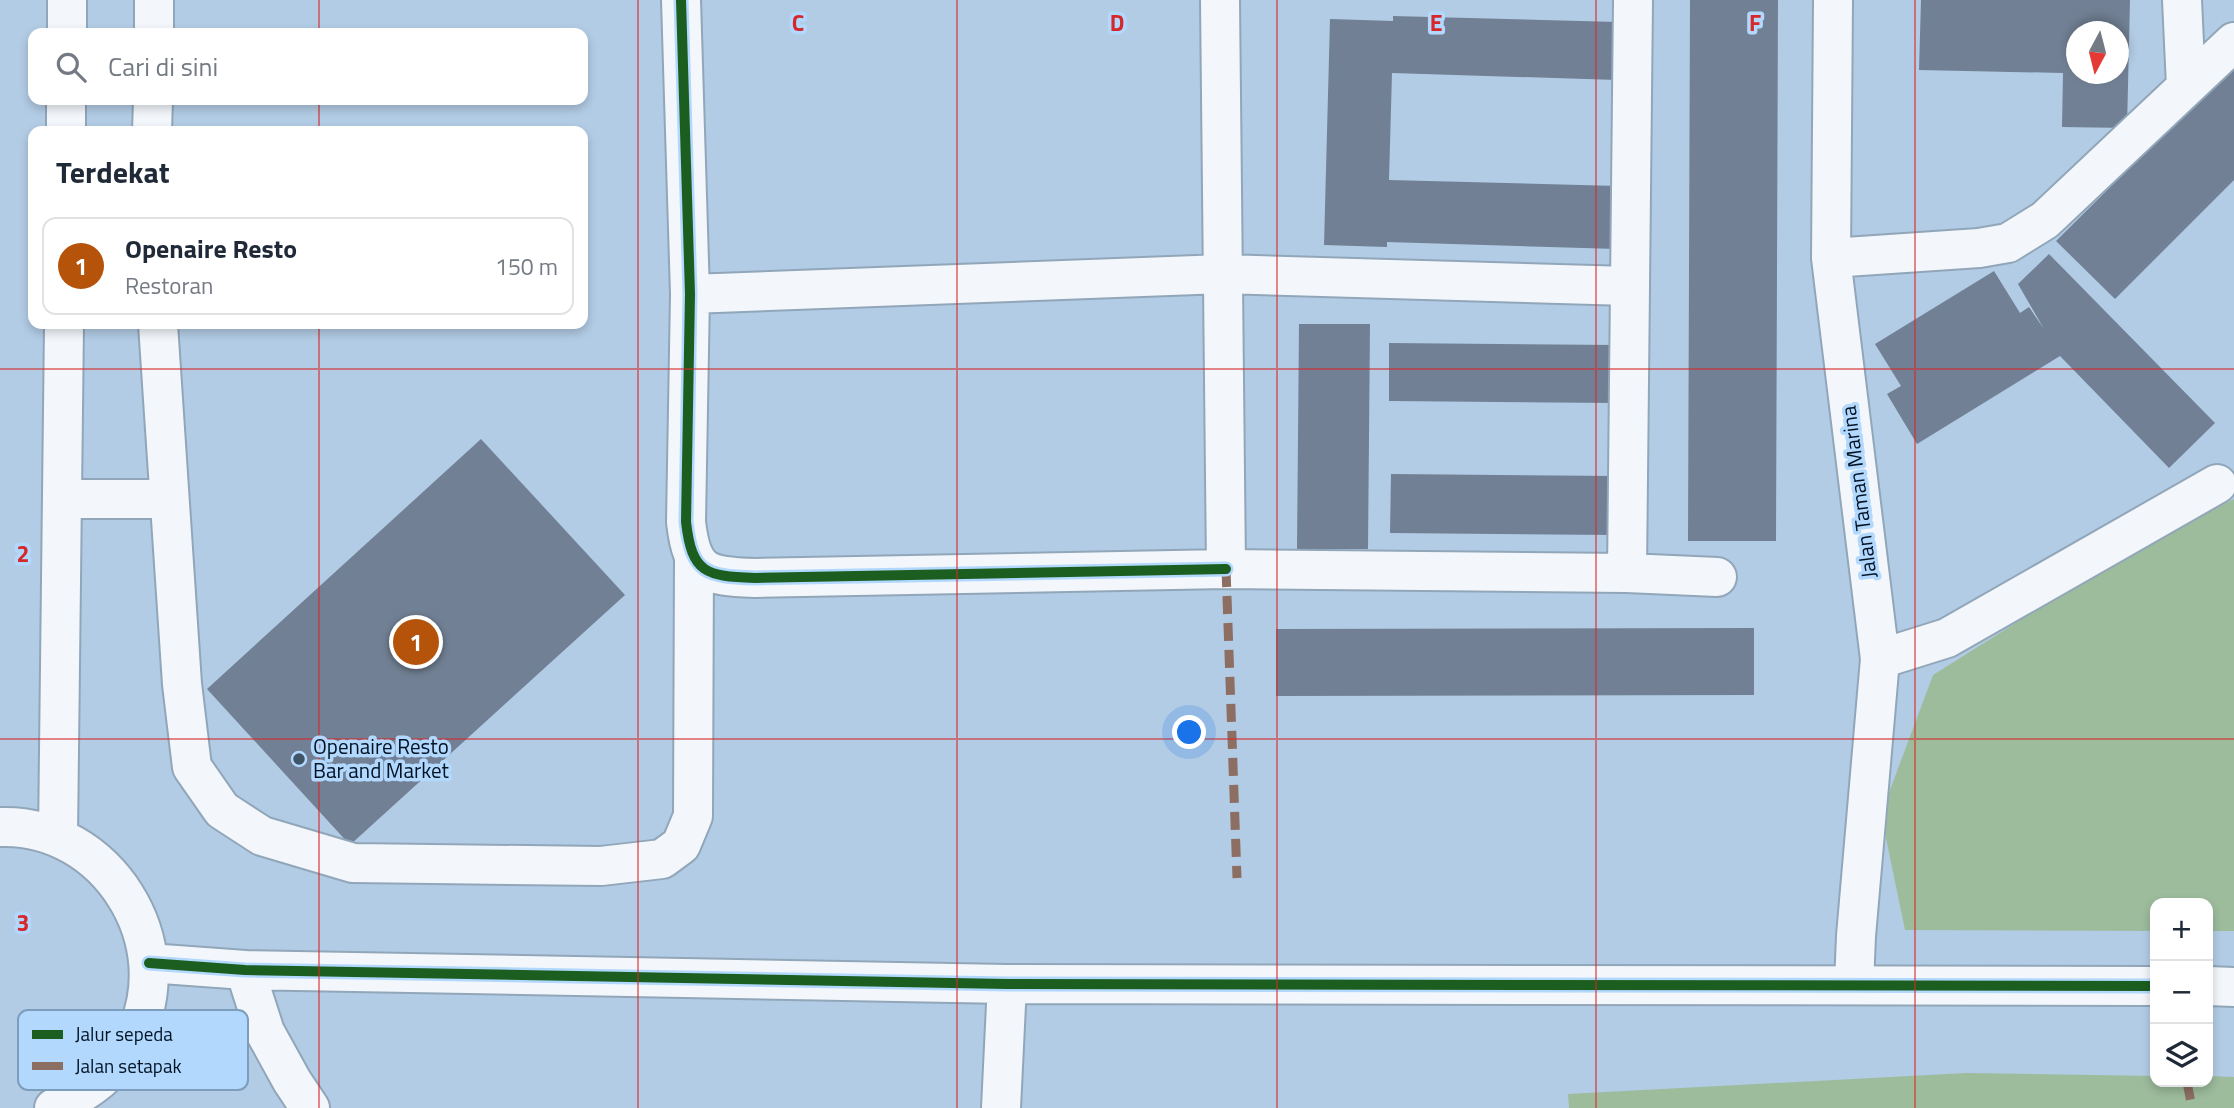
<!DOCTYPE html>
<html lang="id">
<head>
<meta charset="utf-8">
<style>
	:root { --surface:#fff; --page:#f6f6f7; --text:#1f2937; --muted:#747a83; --line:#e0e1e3; --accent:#b45309 }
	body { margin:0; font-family:"Titillium Web",sans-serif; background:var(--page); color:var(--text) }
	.controls { position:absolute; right:21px; bottom:21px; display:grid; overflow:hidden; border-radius:14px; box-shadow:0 4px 10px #0003 }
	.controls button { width:63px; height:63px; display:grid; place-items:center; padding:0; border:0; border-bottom:2px solid var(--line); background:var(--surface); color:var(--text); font:35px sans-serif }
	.compass { position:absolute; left:2066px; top:21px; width:63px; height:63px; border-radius:50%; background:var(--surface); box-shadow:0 4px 10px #0003; rotate:187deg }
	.you { position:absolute; left:1190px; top:733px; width:24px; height:24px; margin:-18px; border:5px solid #fff; border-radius:50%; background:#1a73e8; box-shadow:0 0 0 10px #1a73e833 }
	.badge { display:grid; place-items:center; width:46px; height:46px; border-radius:50%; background:var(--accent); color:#fff; font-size:23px; font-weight:700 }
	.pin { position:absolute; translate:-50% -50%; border:4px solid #fff; box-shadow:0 2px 7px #0006 }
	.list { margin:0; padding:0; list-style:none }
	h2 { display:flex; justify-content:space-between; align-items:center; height:91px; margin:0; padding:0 28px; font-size:30px }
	h2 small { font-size:23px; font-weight:400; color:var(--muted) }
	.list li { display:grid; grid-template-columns:46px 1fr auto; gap:21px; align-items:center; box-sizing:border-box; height:98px; margin:0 14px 14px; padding:0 14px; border:2px solid var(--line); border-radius:14px }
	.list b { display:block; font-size:26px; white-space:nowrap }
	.list p { margin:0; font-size:23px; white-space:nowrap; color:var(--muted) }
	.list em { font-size:23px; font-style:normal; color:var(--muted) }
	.icon { flex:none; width:38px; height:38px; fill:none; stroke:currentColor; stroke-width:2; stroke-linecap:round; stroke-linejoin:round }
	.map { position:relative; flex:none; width:2234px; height:1108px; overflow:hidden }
	.search { position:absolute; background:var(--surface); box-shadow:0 4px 10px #0003; left:28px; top:28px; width:560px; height:77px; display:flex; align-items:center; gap:18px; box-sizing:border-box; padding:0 24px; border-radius:14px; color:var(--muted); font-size:26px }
	.panel { position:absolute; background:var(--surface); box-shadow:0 4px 10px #0003; left:28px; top:126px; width:560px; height:203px; border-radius:14px }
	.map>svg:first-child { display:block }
</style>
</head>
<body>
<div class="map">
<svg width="2234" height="1108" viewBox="0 0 2234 1108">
	<rect width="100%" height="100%" fill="#b2cce5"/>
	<path fill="#9dbc9c" d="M2234,499V931H2208V903H2155V931L1905,930L1881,814L1933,675L2122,556Z
		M1966,1073L2155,1076V1082H2208V1076L2234,1077V1108H1569L1568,1094Z"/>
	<path fill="#718094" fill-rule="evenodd" d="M1690,0H1778L1776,541H1688Z
		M1921,0H2130L2127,128L2062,127L2063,73L1919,70ZM2076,32H2118V74H2076Z
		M1393,16L1618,22L1617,80L1392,73L1389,180L1618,186L1617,249L1387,242V247L1324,245L1330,19L1393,21Z
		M2234,64V180L2115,299L2056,241Z
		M2049,254L2215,423L2169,468L2060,356L1917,444L1887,394L1901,386L1875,344L1994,271L2020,313L2029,307L2044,329L2018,284Z
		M1299,324H1370L1368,549H1297Z
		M1389,343L1616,345V403L1389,401Z
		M481,439L625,595L350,845L207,689Z
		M1391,474L1615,476V535L1390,533Z
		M1754,628V695L1276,696V629Z"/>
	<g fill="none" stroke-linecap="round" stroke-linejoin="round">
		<defs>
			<path id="minor" d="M681,0L690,294L686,522C692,574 706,576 755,578L1226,569
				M1220,0L1226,569L1627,573L1717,577
				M1833,0L1831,258L1880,659L1856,936L1854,984
				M2182,0L2186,86
				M67,33V0
				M154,33V0
				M66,131V100
				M152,131L153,100
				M1831,258L1979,248L2008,243L2045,220L2234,42
				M690,294L1223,274L1629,286
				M158,324L182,684L192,767L222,810L262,836L353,863L601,866L662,859L681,845L693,816L694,557
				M62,499H168
				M1627,573L1633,0
				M1880,659L1947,638L2217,484
				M0,827C107,823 183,944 133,1039C115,1073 87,1092 54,1108
				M58,837L64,324
				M149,963L245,970L1007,984L2155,986
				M245,970L265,1032L292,1081L310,1108
				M2208,986L2234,987
				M1001,1108L1007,984"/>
		</defs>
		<use href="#minor" stroke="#91a6b9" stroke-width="42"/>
		<use href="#minor" stroke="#f3f7fb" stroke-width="38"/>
		<path stroke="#8d6e63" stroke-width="9" stroke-dasharray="18 9" stroke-linecap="butt" d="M1226,569L1237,878
			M2187,1082L2192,1108"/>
		<defs>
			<path id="cycleway" d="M681,0L690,294L686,522C692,574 706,576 755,578L1226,569
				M149,963L245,970L1007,984L2155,986"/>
		</defs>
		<use href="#cycleway" stroke="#b2d8fe" stroke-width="15"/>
		<use href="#cycleway" stroke="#1b5e20" stroke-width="10"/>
	</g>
	<path fill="none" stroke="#d62828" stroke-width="2" stroke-opacity="0.55" d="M319,0V33M638,0V1108M957,0V1108M1277,0V1108M1596,0V1108M1915,0V1108M319,100V131M319,324V1108M0,369H2234M0,739H2234"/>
	<circle fill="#405468" stroke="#b2d8fe" stroke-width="2.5" cx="299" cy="759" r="7"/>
	<g text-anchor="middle" stroke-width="7" stroke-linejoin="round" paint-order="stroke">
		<g font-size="21" fill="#031324" stroke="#b2d8fe">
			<text transform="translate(1859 492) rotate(-97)" y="7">Jalan Taman Marina</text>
		</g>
		<g font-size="21" fill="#031324" stroke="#b2d8fe" text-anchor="start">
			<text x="313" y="754">Openaire Resto<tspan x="313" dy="24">Bar and Market</tspan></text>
		</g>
	</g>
	<rect x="18" y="1010" width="230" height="80" rx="10" fill="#b2d8fe" stroke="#7d9dbd" stroke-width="2"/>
	<rect x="32" y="1030" width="31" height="9" fill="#1b5e20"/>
	<rect x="32" y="1062" width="31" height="8" fill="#8d6e63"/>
	<g font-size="19" fill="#031324">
		<text x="75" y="1041">Jalur sepeda</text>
		<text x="75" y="1073">Jalan setapak</text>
	</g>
	<g font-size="23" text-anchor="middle" font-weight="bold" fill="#d62828" stroke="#b2d8fe" stroke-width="7" stroke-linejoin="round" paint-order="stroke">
		<text x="798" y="31">C</text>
		<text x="1117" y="31">D</text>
		<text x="1436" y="31">E</text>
		<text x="1755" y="31">F</text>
		<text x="23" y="562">2</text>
		<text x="23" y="931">3</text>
	</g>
</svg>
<div class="controls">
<button>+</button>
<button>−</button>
<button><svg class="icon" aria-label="layers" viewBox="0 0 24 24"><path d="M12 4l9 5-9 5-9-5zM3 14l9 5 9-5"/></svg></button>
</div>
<svg class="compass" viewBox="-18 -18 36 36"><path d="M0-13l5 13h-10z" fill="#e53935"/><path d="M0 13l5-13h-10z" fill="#747a83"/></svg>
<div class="you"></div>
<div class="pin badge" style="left:416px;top:642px">1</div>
<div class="search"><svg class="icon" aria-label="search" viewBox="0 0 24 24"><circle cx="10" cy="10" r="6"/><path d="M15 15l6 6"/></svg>Cari di sini</div>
<section class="panel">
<h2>Terdekat<small></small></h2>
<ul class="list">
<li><span class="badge">1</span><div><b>Openaire Resto</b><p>Restoran</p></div><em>150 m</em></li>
</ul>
</section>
</div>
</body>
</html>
